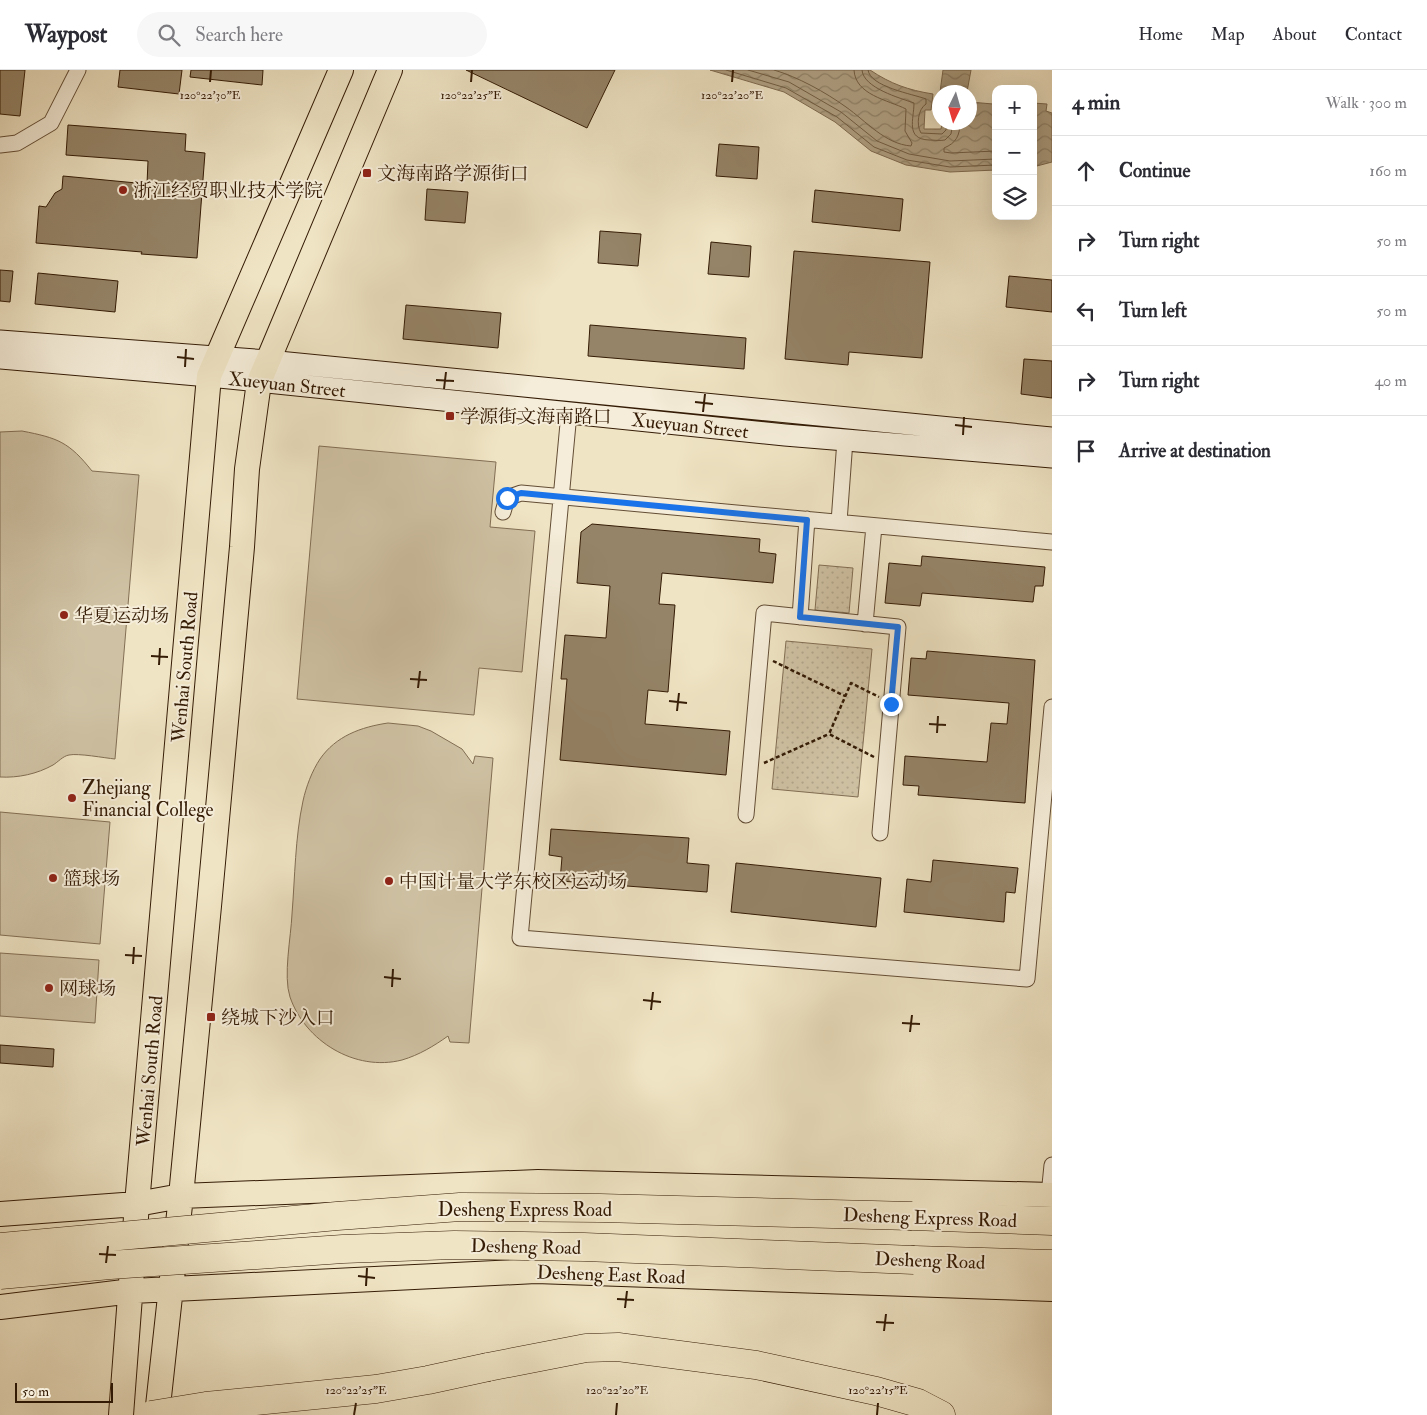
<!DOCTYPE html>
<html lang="en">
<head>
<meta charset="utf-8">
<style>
	:root { --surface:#fff; --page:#f7f7f7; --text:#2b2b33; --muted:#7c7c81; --line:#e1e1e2 }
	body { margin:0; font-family:"IM FELL Double Pica","Noto Serif SC",serif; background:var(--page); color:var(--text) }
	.controls { position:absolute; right:15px; top:15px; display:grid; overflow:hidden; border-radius:10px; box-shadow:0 5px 20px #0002 }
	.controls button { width:45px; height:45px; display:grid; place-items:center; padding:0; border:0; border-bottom:1px solid var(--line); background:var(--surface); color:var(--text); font:25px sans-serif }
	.compass { position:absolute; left:932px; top:15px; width:45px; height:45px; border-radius:50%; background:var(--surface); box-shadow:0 5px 20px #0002; rotate:185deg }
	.scale { position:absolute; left:15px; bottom:12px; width:98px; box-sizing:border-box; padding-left:5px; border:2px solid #341b05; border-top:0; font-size:14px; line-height:18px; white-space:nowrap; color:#341b05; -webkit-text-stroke:4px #f5edd9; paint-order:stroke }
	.stop { position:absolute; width:15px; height:15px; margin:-11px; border:4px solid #1a73e8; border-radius:50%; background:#fff }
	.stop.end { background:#1a73e8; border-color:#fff; box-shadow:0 1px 5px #0008 }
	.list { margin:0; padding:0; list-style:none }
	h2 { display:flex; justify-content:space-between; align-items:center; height:65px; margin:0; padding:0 20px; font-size:21px }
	h2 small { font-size:16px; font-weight:400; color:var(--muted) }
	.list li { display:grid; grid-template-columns:32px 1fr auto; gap:15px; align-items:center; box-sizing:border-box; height:70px; padding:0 20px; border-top:1px solid var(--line) }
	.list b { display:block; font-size:19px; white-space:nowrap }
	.list em { font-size:16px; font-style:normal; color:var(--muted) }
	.icon { flex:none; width:28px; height:28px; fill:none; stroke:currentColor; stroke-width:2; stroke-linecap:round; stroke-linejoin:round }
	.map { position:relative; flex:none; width:1052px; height:1345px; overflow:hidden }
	header { display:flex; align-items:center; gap:30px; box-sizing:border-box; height:70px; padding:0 25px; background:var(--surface); border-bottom:1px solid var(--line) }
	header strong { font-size:24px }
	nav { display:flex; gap:28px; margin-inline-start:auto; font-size:18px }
	.search { width:350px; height:45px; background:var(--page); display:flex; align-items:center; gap:12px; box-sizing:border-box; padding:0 18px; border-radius:28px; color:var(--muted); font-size:19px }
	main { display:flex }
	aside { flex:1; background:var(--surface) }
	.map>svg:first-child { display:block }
</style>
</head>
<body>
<header>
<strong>Waypost</strong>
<div class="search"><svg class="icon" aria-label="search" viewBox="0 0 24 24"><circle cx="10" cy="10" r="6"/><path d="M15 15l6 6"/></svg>Search here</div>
<nav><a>Home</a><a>Map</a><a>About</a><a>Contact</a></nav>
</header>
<main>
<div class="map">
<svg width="1052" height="1345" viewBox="0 0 1052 1345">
	<defs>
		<pattern id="green-dots" width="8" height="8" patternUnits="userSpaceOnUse" patternTransform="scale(1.25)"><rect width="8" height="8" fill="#cfc2a4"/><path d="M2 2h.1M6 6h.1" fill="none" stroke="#b2a68c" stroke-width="1.8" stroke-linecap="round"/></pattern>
		<pattern id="water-waves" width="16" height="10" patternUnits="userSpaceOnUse" patternTransform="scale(1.25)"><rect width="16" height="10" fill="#afa083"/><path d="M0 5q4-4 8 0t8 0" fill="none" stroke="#8f8269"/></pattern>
	</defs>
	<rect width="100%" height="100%" fill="#efe4c4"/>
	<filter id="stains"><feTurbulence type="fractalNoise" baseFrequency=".004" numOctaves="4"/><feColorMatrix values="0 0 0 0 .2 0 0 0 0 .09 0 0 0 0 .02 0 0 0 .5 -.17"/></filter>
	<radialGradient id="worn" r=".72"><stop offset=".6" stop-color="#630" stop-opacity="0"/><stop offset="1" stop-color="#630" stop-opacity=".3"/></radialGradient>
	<path fill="url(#green-dots)" stroke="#826e54" d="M819,495L853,498L849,543L815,540Z
		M786,571L872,579L858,727L772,719Z"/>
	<path fill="#cfc2a4" stroke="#826e54" d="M22,361C58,368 69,372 92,401L139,405L115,689C105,688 78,683 69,685C63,686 58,692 53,695C37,704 18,708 0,707V362Z
		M319,376L496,392L490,457L535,461L522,602L479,598L474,645L297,629Z
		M388,653L418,656L431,661L462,679L473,694L475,686L493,688L469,973L450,972L448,966C434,976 419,985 402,990C355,1002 305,971 290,927C283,906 291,867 292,844C295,807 295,768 303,731C306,717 312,701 320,689C336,666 361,657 388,653Z
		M0,742L110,752L100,874L0,865Z
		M0,883L99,890L95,953L0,946Z"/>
	<path fill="url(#water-waves)" stroke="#7e6b51" d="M710,0H870C891,14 908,20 933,24L931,40H925L924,59H941L942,53L969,52L970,32L993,34L994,28L996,29V100L950,102L906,95L871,81L835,52L784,22Z
		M943,0H971L967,22H940Z
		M1033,33L1047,34L1046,41L1052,43V92L1033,97Z"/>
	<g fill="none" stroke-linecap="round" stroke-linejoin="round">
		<path stroke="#725e44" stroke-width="1" d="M726,0L786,18L837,47L874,77L907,90L950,97L996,95
			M748,0L789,12L841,42L877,71L909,84L950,91L996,89
			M774,0C798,7 825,22 846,37C866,51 885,74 911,76L912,73L905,61L906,39C888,30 855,25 854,0
			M862,0C863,18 900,28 914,33C914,49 905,69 929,70C934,70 940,71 945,70L951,64L953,52
			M868,0C870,17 913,24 926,29V34C918,39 916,55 921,63L942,64L946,60L947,52
			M960,52C960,66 956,73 944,78V82L951,83L996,81"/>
	</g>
	<path fill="#958468" stroke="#341b05" d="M0,0H25L20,46L0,44Z
		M120,0H182L179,24L118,17Z
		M191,0H263L262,15L190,7Z
		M466,0H615L587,58Z
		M68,55L186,64L185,81L205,83L197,188L141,184L142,182L36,173L39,136L46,137L55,123L62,119L63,106L147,114L148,91L66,85Z
		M719,74L759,77L757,109L716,106Z
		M427,119L468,122L465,153L425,150Z
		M815,120L903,129L900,161L812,152Z
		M600,161L641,164L638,196L598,193Z
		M711,172L751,176L749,207L708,204Z
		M794,181L930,192L922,288L849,282L848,295L785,289Z
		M0,200L13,201L10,232L0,231Z
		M38,203L118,211L115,242L35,234Z
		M1009,206L1052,210V242L1006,237Z
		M406,235L501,243L498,278L403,269Z
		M590,255L746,268L744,299L588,286Z
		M1024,289L1052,291V328L1021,324Z
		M592,454L760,469L759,482L776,484L773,513L662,503L659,534L675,535L668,622L648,620L645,654L730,661L726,705L560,690L567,609H561L565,565L606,568L610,516L577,513L581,462Z
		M922,486L1045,497L1043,516H1035L1033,532L922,523L920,536L885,533L889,493L921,496Z
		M927,581L1035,590L1025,733L918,725L919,716L903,715L905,686L987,692L991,653L1007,654L1009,633L908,625L911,588L926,589Z
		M551,759L689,768L687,793L709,795L707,822L560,811L562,787L549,785Z
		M933,790L1018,798L1015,823L1006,822L1004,852L904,842L907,809L931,812Z
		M736,793L881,808L876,857L731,842Z
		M0,975L54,979L53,997L0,993Z"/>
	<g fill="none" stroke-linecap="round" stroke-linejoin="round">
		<defs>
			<path id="street" d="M0,75L17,73L51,53L78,0
				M569,343L520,868L1027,909L1052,637
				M503,442L507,428L521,423L1052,472
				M839,452L845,370
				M800,547L807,449
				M865,554L874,456
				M746,745L764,543L898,557L880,763
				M1049,1125L1052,1095"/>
			<path id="secondary" d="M0,271L268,291L1052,368
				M0,288L209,306L785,365L1052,387"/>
			<path id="primary" d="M0,1144L137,1134L181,1126L538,1112L1052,1125
				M0,1237L132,1221L536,1201L1052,1219
				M121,1345L137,1134L209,306L341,0
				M157,1345L181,1126L209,836L242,477L247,399L259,312L390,0"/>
			<path id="highway" d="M912,1146L1052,1151
				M914,1190L1052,1194
				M488,1297L586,1278L618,1277L756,1295L876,1321L918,1333L941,1345"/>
		</defs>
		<use href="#street" stroke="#634d35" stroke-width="17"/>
		<use href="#secondary" stroke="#341b05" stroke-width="23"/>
		<use href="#primary" stroke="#341b05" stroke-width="26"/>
		<use href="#highway" stroke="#341b05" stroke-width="29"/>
		<path stroke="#341b05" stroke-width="2.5" stroke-dasharray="4 2.5" stroke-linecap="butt" d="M773,591L845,626
			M874,687L829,664L851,613L879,627
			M764,693L829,664"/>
		<use href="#street" stroke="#f5edd9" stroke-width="15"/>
		<use href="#secondary" stroke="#f5edd9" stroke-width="21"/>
		<use href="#primary" stroke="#efe4c4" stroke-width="24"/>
		<use href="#highway" stroke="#efe4c4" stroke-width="28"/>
		<defs>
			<path id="highway-bridge" d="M0,1177L337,1146L460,1137L600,1138L912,1146
				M0,1205L110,1195L343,1179L454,1175L584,1177L914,1190
				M151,1345L206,1336L376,1319L428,1310L488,1297"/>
		</defs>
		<use href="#highway-bridge" stroke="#341b05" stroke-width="29" stroke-linecap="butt"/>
		<use href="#highway-bridge" stroke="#efe4c4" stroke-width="28"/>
	</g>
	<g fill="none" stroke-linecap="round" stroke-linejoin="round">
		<path stroke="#1a73e8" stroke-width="6" d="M507,428L521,423L807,450L800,547L898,557L891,634"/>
	</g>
	<path fill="none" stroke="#341b05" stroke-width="2" d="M210,12L211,0M471,12L472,0M732,12L733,0M177,287L194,289M185,297L186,279M436,310L454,311M444,319L446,302M695,332L713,334M703,342L705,324M955,355L972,357M963,365L964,347M151,586L168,587M159,595L160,578M410,609L427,610M418,618L420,601M669,631L687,633M677,641L679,623M929,654L946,655M937,663L938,646M125,885L142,886M133,894L134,877M384,907L401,909M392,917L393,899M643,930L661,932M651,940L653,922M902,953L920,954M910,962L912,945M99,1184L116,1185M106,1193L108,1176M358,1206L375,1208M366,1216L367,1198M617,1229L634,1230M625,1238L627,1221M876,1252L894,1253M884,1261L886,1244M354,1345L356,1333M616,1345L617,1333M877,1345L878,1333"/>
	<g fill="#8f2418" stroke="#f5edd9" stroke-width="2">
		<rect x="362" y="98" width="10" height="10" rx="2.5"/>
		<circle cx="123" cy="120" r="5"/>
		<rect x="445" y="341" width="10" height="10" rx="2.5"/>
		<circle cx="64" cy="545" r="5"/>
		<circle cx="72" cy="728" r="5"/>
		<circle cx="53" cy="808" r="5"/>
		<circle cx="389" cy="811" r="5"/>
		<circle cx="49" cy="918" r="5"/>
		<rect x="206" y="942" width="10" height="10" rx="2.5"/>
	</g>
	<g text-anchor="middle" stroke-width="4" stroke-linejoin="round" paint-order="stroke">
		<g font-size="19" fill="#341b05" stroke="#f5edd9" text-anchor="start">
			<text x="377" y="110">文海南路学源街口</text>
			<text x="133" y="127">浙江经贸职业技术学院</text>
			<text x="460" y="353">学源街文海南路口</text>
			<text x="74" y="552">华夏运动场</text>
			<text x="82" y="724">Zhejiang<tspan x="82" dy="22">Financial College</tspan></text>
			<text x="63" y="815">篮球场</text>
			<text x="399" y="818">中国计量大学东校区运动场</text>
			<text x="59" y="925">网球场</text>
			<text x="221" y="954">绕城下沙入口</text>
		</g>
		<g font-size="19" fill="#341b05" stroke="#f5edd9">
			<text transform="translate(287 314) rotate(6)" y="7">Xueyuan Street</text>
			<text transform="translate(690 355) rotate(6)" y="7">Xueyuan Street</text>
			<text transform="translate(184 597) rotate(-85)" y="7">Wenhai South Road</text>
			<text transform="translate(149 1001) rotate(-85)" y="7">Wenhai South Road</text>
			<text x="525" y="1146">Desheng Express Road</text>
			<text transform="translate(930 1147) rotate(2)" y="7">Desheng Express Road</text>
			<text transform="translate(526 1176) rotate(1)" y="7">Desheng Road</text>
			<text transform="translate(930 1190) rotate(2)" y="7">Desheng Road</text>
			<text transform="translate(611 1204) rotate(2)" y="7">Desheng East Road</text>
		</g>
	</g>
	<g font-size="12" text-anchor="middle" fill="#341b05" stroke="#f5edd9" stroke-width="4" stroke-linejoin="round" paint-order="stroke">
		<text x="210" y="29">120°22'30"E</text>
		<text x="471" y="29">120°22'25"E</text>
		<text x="732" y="29">120°22'20"E</text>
		<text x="356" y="1324">120°22'25"E</text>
		<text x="617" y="1324">120°22'20"E</text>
		<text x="878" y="1324">120°22'15"E</text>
	</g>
	<rect width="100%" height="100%" filter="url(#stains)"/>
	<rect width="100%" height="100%" fill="url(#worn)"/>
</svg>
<div class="controls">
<button>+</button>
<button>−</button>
<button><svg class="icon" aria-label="layers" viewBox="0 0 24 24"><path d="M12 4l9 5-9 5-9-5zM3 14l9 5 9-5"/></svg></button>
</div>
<svg class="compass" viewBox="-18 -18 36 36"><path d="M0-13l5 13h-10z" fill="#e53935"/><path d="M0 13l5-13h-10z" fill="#7c7c81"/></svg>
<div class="scale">50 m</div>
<div class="stop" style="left:507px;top:428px"></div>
<div class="stop end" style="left:891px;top:634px"></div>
</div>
<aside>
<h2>4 min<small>Walk · 300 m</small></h2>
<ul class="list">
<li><svg class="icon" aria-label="ahead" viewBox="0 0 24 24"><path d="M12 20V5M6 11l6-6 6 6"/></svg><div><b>Continue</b></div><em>160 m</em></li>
<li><svg class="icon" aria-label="right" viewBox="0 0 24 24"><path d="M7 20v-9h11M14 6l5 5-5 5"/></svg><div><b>Turn right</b></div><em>50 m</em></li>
<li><svg class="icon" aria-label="left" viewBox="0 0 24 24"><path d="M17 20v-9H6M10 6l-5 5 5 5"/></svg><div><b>Turn left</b></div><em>50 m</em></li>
<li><svg class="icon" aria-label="right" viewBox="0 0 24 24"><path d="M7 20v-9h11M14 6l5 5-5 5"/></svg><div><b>Turn right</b></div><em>40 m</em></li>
<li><svg class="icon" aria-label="arrive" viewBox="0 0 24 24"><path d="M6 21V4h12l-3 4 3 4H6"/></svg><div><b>Arrive at destination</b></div></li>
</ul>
</aside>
</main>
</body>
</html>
